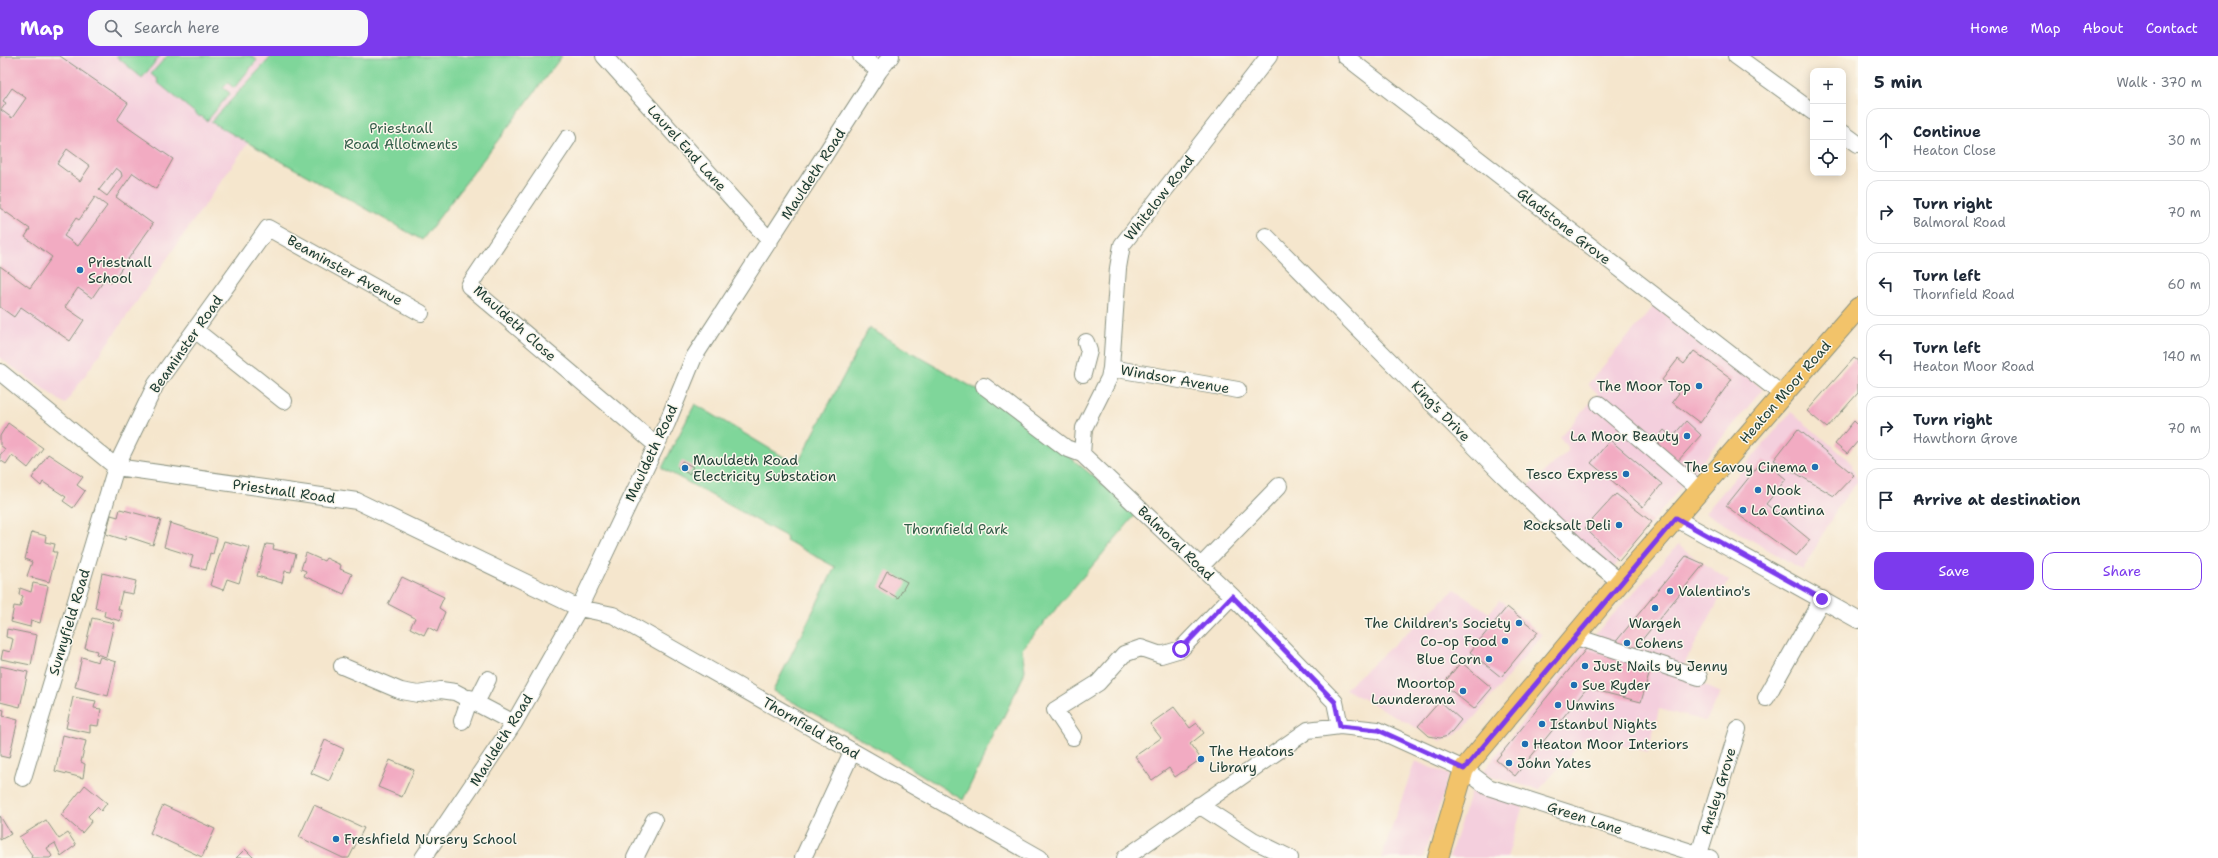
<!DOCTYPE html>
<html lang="en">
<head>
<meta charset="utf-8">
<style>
	:root { --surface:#fff; --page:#f6f6f7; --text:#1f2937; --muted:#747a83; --line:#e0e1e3; --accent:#7c3aed }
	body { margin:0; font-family:"Shantell Sans",sans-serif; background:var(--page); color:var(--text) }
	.controls { position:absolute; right:12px; top:12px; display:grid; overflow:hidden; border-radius:8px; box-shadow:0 2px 10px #0003 }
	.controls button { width:36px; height:36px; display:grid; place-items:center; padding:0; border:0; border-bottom:1px solid var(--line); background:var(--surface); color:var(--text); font:20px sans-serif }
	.stop { position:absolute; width:12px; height:12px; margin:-9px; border:3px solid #7c3aed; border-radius:50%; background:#fff }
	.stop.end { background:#7c3aed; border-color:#fff; box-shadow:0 1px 4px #0008 }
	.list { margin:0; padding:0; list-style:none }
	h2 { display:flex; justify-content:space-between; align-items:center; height:52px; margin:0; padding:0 16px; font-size:17px }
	h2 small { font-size:13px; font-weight:400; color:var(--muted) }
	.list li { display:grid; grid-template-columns:26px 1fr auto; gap:12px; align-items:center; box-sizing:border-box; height:64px; margin:0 8px 8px; padding:0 8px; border:1px solid var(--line); border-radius:12px }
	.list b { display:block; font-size:15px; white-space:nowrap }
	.list p { margin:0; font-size:13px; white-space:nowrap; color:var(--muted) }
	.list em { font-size:13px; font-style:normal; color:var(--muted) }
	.actions { display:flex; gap:8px; padding:12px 16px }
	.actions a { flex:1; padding:9px 0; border:1px solid var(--accent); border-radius:12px; text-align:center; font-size:14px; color:var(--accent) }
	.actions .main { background:var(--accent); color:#fff }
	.icon { flex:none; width:22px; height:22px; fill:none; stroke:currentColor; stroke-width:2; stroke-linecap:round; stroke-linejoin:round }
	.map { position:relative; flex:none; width:1858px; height:802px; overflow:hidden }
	header { display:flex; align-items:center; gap:24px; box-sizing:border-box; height:56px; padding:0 20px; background:var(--accent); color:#fff }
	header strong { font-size:19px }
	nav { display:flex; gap:22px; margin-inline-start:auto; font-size:14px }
	.search { width:280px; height:36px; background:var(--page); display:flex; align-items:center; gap:10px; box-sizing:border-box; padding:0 14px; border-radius:12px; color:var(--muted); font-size:15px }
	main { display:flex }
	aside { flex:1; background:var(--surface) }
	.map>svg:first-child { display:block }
</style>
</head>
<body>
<header>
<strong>Map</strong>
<div class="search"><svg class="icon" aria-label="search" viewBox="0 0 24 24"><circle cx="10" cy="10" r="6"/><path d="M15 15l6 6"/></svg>Search here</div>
<nav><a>Home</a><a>Map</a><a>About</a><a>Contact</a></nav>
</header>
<main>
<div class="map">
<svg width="1858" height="802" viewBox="0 0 1858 802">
	<rect width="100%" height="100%" fill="#fbf7ec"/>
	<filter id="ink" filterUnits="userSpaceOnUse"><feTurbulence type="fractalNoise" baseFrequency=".025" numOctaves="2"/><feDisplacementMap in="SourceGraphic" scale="8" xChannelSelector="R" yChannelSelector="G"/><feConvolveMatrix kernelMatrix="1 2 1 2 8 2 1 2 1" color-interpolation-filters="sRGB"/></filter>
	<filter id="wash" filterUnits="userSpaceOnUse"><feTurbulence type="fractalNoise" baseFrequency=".012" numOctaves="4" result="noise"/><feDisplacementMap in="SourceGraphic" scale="16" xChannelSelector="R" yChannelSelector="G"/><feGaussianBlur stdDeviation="0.9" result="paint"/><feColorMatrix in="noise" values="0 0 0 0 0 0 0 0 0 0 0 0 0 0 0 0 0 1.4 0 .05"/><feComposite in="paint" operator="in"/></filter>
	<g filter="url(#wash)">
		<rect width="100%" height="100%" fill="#f5e6cd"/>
		<path fill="#f4cfdd" d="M0,0H272L211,66L248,87L65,348L0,302Z
			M1654,250L1763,333L1610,516L1523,434L1569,394L1560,381L1598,338L1588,328Z
			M1791,356L1850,405L1858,425L1838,451L1803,514L1705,457Z
			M1678,489L1729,525L1679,618L1721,637L1705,665L1659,653L1648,696L1586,681L1539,734L1482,717L1579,595Z
			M1455,533L1489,557L1499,545L1504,546L1542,579L1474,662L1457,678L1441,685L1345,633Z
			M1415,705L1449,719L1423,802H1381Z
			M1471,735L1523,750L1507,802H1449Z"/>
		<path fill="#7fd69a" stroke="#4f8a67" d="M116,0H160L142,22Z
			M167,0H252L257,4L234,32L228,27L223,32L230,37L207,65L201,60L200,61L157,26L158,24L151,18Z
			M272,0H562L422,184L211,66Z
			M869,272L988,340L1051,385L1137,457L1022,593L1025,614L1023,621L963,744L886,697L773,635L835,511L786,484L787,481L662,412L695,348L797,409Z"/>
		<g id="blocks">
			<path fill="#f2abc2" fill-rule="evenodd" d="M0,0H60L128,47L117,64L173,103L156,133L133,117L116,141L153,168L111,227L105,223L92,242L78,232L65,251L84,264L70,285L21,251L14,261L0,251V210L30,232L52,201L25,181L30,173L0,152ZM12,32L26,42L12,62L1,54L6,47L3,45ZM67,93L90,110L80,125L57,108ZM116,112L121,116L122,120L107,140L99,134ZM95,141L107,150L78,190L64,180L76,162L79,164Z
				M1694,295L1732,323L1700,367L1672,346L1679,337L1662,324L1678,303L1684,308Z
				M1854,302L1858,305V337L1827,372L1807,355Z
				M1686,365L1701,379L1677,406L1654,386L1664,374L1672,381Z
				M1854,365L1858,369V385L1847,398L1835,388Z
				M8,367L43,392L28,412L12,399L6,408L0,404V399L5,393L0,389V380Z
				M1798,373L1854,419L1834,440L1774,404Z
				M1610,384L1662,428L1643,451L1591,407Z
				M48,398L83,421L77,429L85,435L73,452L63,445L66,441L43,426L41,430L32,422Z
				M1763,404L1786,423L1766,448L1810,484L1796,500L1726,450Z
				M682,405L693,411L689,418L678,412Z
				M1616,438L1652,466L1619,505L1585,472Z
				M120,453L161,464L153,489L126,480L125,484L106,478L111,459L118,461Z
				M170,467L217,482L213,498L210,497L206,514L190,510L193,500L164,491Z
				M32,476L46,480L45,486L55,488L53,496H57L49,526L27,520L32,506L25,503Z
				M224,485L250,492L239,527L227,523L223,534L210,529Z
				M266,488L274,489L273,493L296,498L291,516L285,515L282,527L257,520Z
				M306,497L324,505L326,502L341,509L340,513L352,518L344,538L304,520L306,515L301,513Z
				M1686,500L1704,508L1632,596L1614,588Z
				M887,515L907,526L898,542L879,531Z
				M102,517L136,525L133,538L122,536L118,553L122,555L120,565L104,560L105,555L95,552Z
				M402,521L444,541L439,552L445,556L437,576L428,571L424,579L410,572L415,562L388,548Z
				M33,527L48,530L40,567L31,564L30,571L11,566L14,550L20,551L23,540L19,539L20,532L31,536Z
				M1507,551L1538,576L1501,621L1470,596Z
				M92,562L114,567L106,601L96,598L97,595L85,592Z
				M7,573L37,579L31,609L1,603L3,594L10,596L13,583L6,581Z
				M1586,593L1651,612L1641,646L1587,632L1515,720L1496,704Z
				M82,601L98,606L100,601L116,606L108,640L75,631Z
				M1461,606L1492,632L1474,653L1443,628Z
				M0,610L28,616L20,651L0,646Z
				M73,641L96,645L94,652L101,653L98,670L90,669V677L66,672Z
				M1440,645L1461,664L1448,680L1440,682L1429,680L1418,670Z
				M1174,651L1190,672L1197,667L1204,677L1190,688L1201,703L1175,721L1169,712L1152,724L1135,700L1161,682L1150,668Z
				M0,653L4,654L3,660L18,664L9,702L0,700Z
				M63,679L86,685L81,706L85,708L83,722L55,715Z
				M325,684L344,693L329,725L311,717Z
				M390,704L414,714L402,741L378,731Z
				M85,729L107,747L101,755L97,751L88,760L92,765L82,777L61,759Z
				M163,749L215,773L202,801L150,777Z
				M314,749L364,772L349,802H343L299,781Z
				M0,760L11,778L0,784Z
				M46,764L59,783L68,777L76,789L61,800L55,787L47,792L52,800L50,802H31L32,799L19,781Z
				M245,793L254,802H236Z"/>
		</g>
	</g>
	<g filter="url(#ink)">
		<use href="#blocks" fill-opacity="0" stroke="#8a9280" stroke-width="1"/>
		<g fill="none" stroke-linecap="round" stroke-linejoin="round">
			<defs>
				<path id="minor" d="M604,0L770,185
					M861,0L879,15
					M1345,0L1783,339
					M1736,0L1813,56
					M1843,77L1858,88
					M568,82L469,230L655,388
					M1266,180L1504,420L1582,494L1620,526
					M195,274L284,345
					M1111,312L1238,334
					M0,316L116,411L357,445L579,552L613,559L1040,802
					M1083,318L1089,295L1086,286
					M984,330L1066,392L1082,398L1232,540L1335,646L1340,670
					M1599,348L1700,434
					M1082,398L1084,372L1109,322L1111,312L1118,212L1122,189L1269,0
					M1675,462L1858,564
					M1201,510L1279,430
					M1576,581L1699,621
					M342,610L401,635L418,638L441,634L455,636L514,667
					M1766,642L1822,543
					M477,645L488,623
					M462,665L470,642
					M1073,681L1055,654L1098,627L1124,598L1141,592L1161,599L1181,593L1232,540
					M23,722L116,411L156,328L268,172L421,257
					M1199,749L1253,784L1290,802
					M1699,798L1738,673
					M423,802L514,667L579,552L667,367L694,301L879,15L891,0
					M635,802L654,764
					M803,802L852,696
					M1125,802L1308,674L1340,670L1378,674L1464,713L1488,731L1710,802"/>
				<path id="major" d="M1438,802L1464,713L1620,526L1858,252"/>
			</defs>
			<use href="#minor" stroke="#8a9280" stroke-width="18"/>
			<use href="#major" stroke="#8a9280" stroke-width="22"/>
			<use href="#minor" stroke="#fff" stroke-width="16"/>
			<use href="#major" stroke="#f2c36a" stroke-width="20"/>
		</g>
	</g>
	<g fill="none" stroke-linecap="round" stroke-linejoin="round" filter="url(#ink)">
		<path stroke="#7c3aed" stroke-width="5" d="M1181,593L1232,540L1335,646L1340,670L1378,674L1464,713L1676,462L1822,543"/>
	</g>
	<g fill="#1f6fb2" stroke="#fbf7ec" stroke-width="1.5">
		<circle cx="80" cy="214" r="4"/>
		<circle cx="1699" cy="330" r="4"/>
		<circle cx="1687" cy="380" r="4"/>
		<circle cx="1815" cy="411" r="4"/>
		<circle cx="685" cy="412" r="4"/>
		<circle cx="1626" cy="418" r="4"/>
		<circle cx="1758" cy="434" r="4"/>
		<circle cx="1743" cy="454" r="4"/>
		<circle cx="1619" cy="469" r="4"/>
		<circle cx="1670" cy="535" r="4"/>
		<circle cx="1655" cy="552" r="4"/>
		<circle cx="1519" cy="567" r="4"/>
		<circle cx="1505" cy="585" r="4"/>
		<circle cx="1627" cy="587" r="4"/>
		<circle cx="1489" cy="603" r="4"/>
		<circle cx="1585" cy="610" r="4"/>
		<circle cx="1574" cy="629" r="4"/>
		<circle cx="1463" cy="635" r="4"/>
		<circle cx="1558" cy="649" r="4"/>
		<circle cx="1542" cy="668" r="4"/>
		<circle cx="1525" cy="688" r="4"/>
		<circle cx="1201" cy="703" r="4"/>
		<circle cx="1509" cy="707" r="4"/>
		<circle cx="336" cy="783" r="4"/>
	</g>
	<g text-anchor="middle" stroke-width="3" stroke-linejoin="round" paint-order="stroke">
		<g font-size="14" fill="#325c48" stroke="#fbf7ec">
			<text x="401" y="77">Priestnall<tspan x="401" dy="16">Road Allotments</tspan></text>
			<text x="956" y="478">Thornfield Park</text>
		</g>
		<g font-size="14" fill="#1f3d34" stroke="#fbf7ec">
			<text transform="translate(687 92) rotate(48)" y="5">Laurel End Lane</text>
			<text transform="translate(813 118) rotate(-57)" y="5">Mauldeth Road</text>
			<text transform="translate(1159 142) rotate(-52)" y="5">Whitelow Road</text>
			<text transform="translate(1564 170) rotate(38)" y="5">Gladstone Grove</text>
			<text transform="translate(345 214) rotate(29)" y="5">Beaminster Avenue</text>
			<text transform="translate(515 267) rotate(42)" y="5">Mauldeth Close</text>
			<text transform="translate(186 288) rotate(-55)" y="5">Beaminster Road</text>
			<text transform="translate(1175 323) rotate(10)" y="5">Windsor Avenue</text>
			<text transform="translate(1785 336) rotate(-49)" y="5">Heaton Moor Road</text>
			<text transform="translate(1441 355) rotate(46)" y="5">King's Drive</text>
			<text transform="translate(651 397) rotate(-65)" y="5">Mauldeth Road</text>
			<text transform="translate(284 435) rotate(8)" y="5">Priestnall Road</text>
			<text transform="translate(1176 487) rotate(44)" y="5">Balmoral Road</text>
			<text transform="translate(69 566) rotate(-73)" y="5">Sunnyfield Road</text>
			<text transform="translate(811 672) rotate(30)" y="5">Thornfield Road</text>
			<text transform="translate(501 684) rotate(-58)" y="5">Mauldeth Road</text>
			<text transform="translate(1718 735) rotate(-73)" y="5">Ansley Grove</text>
			<text transform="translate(1585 762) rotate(18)" y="5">Green Lane</text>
		</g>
		<g font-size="14" fill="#1f3d34" stroke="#fbf7ec" text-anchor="start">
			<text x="88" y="211">Priestnall<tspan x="88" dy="16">School</tspan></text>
			<text x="1691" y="335" text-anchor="end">The Moor Top</text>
			<text x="1679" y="385" text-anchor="end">La Moor Beauty</text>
			<text x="693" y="409">Mauldeth Road<tspan x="693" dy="16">Electricity Substation</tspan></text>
			<text x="1807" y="416" text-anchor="end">The Savoy Cinema</text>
			<text x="1618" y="423" text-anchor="end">Tesco Express</text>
			<text x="1766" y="439">Nook</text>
			<text x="1751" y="459">La Cantina</text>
			<text x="1611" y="474" text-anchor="end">Rocksalt Deli</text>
			<text x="1678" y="540">Valentino's</text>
			<text x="1511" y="572" text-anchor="end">The Children's Society</text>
			<text x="1655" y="572" text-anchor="middle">Wargeh</text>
			<text x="1497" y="590" text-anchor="end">Co-op Food</text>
			<text x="1635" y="592">Cohens</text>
			<text x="1481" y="608" text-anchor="end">Blue Corn</text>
			<text x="1593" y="615">Just Nails by Jenny</text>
			<text x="1455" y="632" text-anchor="end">Moortop<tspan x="1455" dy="16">Launderama</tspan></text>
			<text x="1582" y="634">Sue Ryder</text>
			<text x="1566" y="654">Unwins</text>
			<text x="1550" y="673">Istanbul Nights</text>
			<text x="1533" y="693">Heaton Moor Interiors</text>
			<text x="1209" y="700">The Heatons<tspan x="1209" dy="16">Library</tspan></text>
			<text x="1517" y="712">John Yates</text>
			<text x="344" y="788">Freshfield Nursery School</text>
		</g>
	</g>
</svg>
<div class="controls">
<button>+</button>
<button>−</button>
<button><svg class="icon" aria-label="locate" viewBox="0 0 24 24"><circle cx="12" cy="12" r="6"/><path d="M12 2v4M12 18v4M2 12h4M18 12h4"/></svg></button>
</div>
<div class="stop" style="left:1181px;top:593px"></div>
<div class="stop end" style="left:1822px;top:543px"></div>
</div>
<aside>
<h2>5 min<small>Walk · 370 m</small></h2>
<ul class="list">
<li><svg class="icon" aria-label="ahead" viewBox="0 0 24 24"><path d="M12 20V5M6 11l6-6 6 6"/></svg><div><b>Continue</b><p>Heaton Close</p></div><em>30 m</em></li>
<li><svg class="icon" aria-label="right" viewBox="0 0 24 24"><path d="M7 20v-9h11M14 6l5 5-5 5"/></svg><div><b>Turn right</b><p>Balmoral Road</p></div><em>70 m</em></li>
<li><svg class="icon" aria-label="left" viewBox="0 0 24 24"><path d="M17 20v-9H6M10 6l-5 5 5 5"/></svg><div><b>Turn left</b><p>Thornfield Road</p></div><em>60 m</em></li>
<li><svg class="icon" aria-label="left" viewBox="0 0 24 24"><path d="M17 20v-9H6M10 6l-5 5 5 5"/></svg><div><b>Turn left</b><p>Heaton Moor Road</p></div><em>140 m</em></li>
<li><svg class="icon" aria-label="right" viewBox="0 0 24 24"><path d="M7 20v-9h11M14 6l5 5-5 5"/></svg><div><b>Turn right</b><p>Hawthorn Grove</p></div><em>70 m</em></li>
<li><svg class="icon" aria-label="arrive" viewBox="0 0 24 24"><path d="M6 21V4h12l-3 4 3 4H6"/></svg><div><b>Arrive at destination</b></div></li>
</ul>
<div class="actions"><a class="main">Save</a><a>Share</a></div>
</aside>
</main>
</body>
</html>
